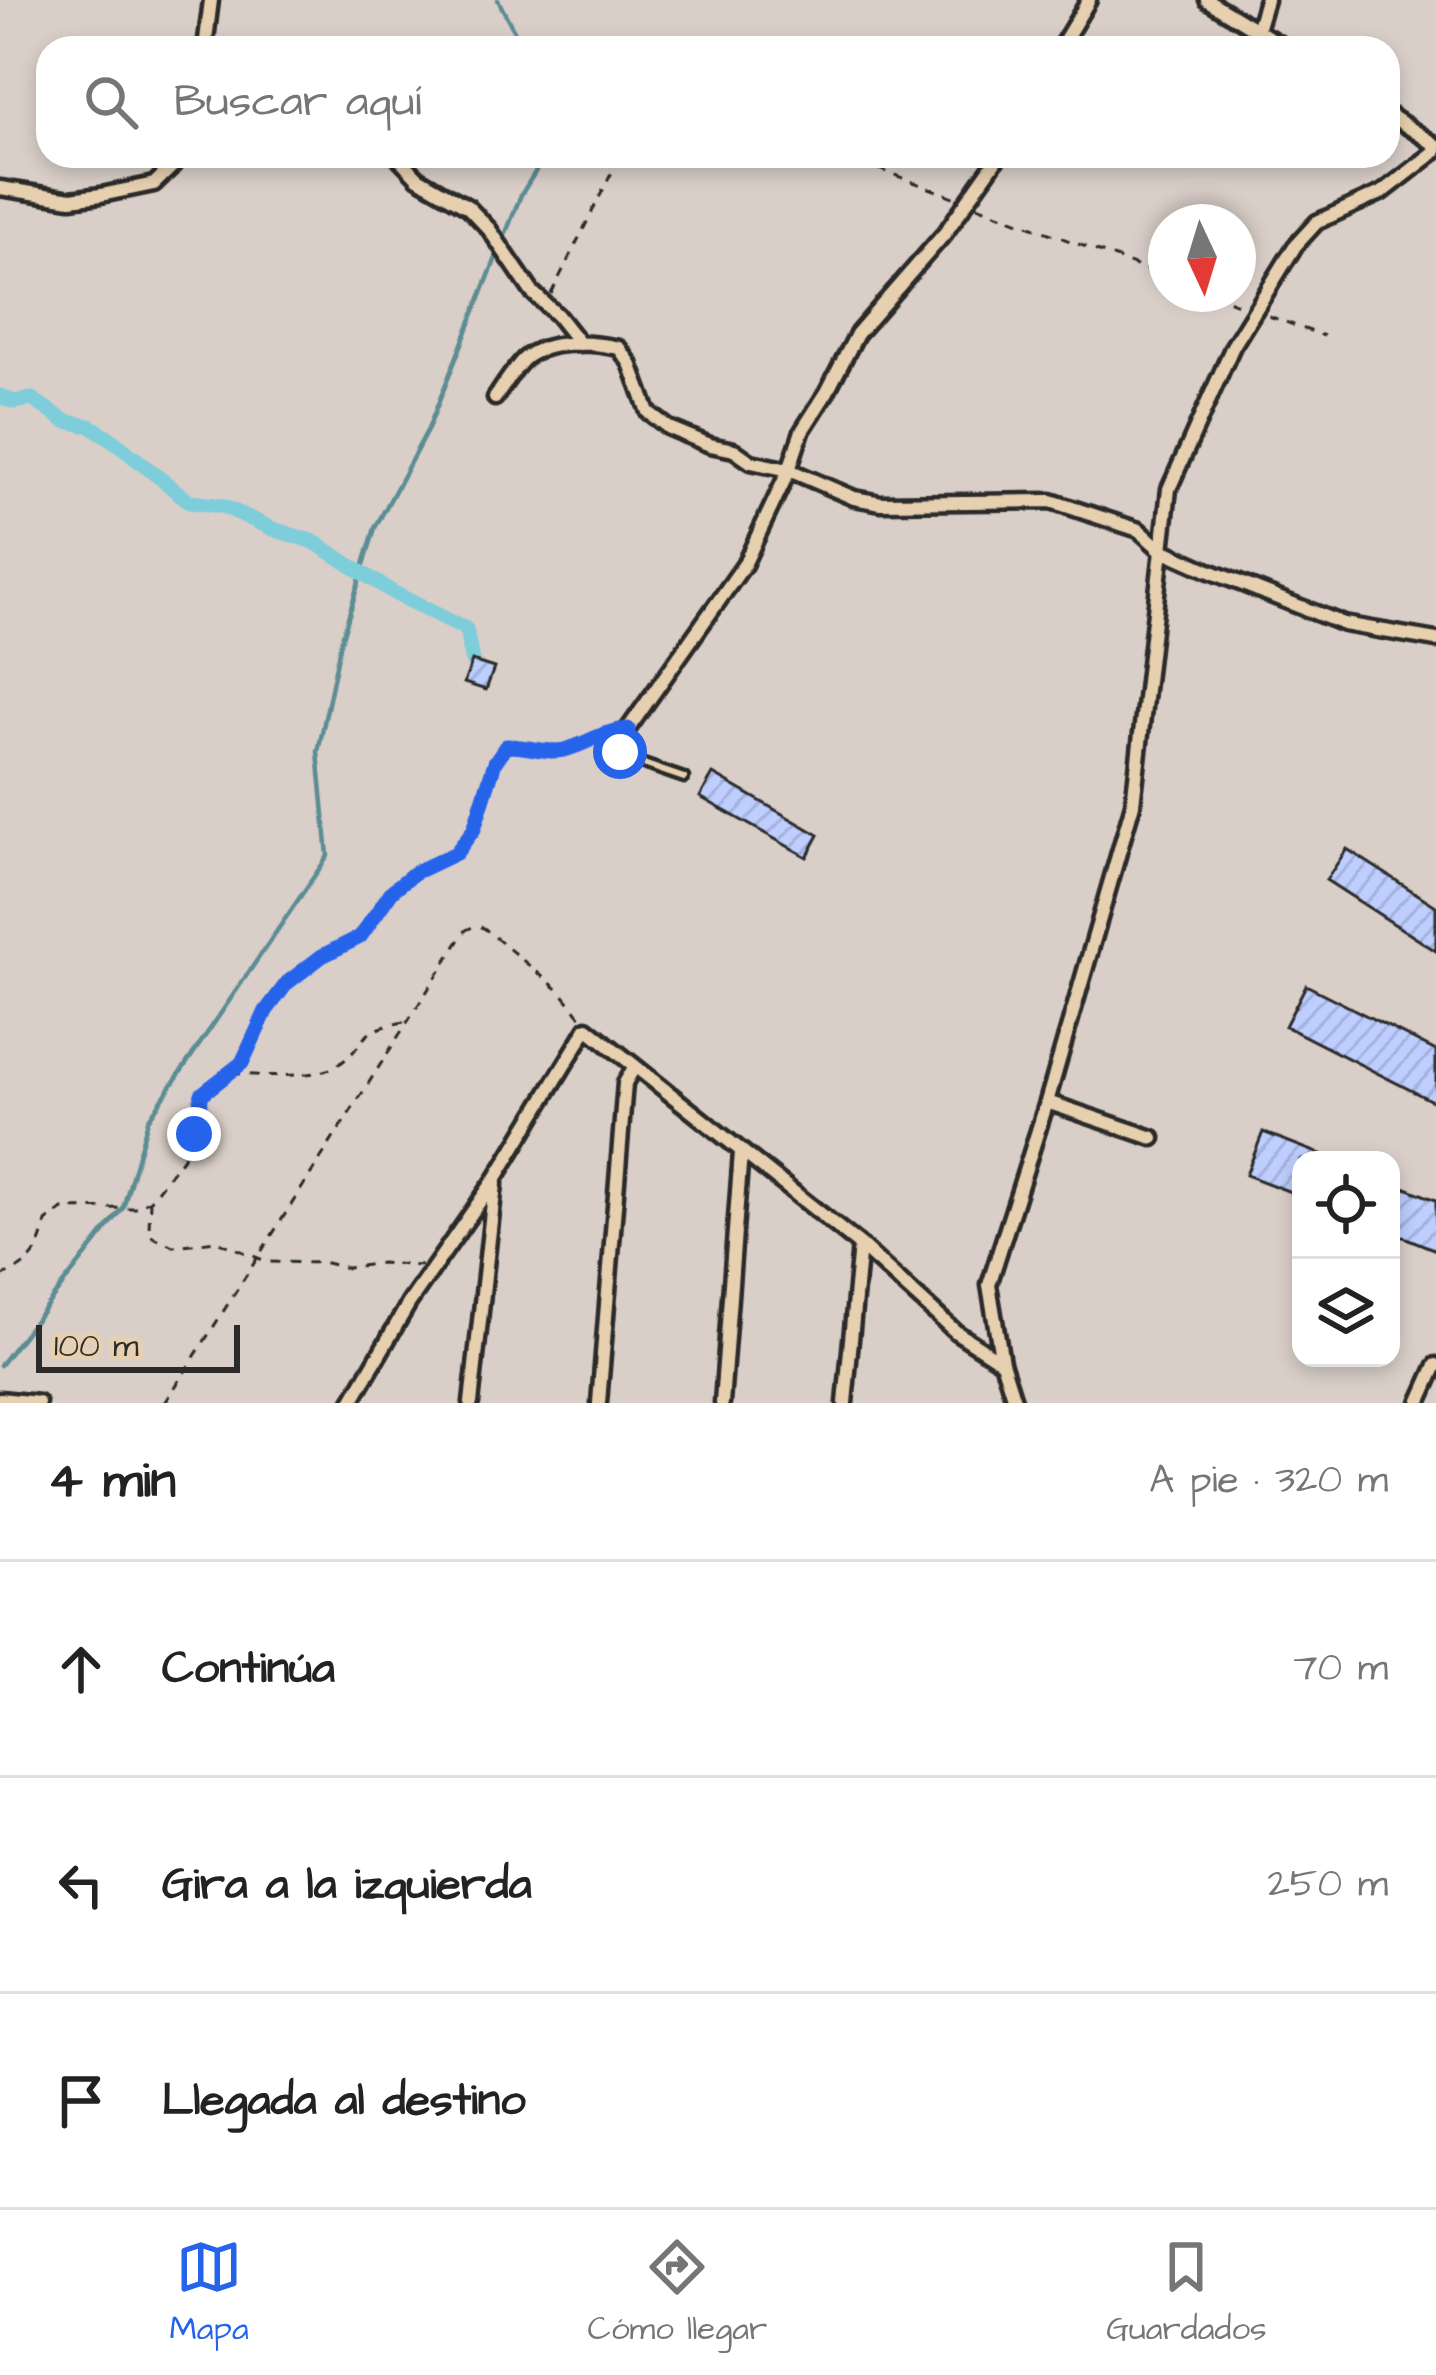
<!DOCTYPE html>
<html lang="es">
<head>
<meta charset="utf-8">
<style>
	:root { --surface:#fff; --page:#f6f6f6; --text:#222; --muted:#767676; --line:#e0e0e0; --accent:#2563eb }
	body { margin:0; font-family:"Architects Daughter",sans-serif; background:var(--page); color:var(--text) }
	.controls { position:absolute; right:36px; bottom:36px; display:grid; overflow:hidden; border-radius:24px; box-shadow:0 6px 18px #0003 }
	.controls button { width:108px; height:108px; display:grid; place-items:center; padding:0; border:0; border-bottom:3px solid var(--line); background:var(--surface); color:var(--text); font:60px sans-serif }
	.compass { position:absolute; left:1148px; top:204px; width:108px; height:108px; border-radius:50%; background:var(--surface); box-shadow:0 6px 18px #0003; rotate:176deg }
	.scale { position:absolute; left:36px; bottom:30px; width:204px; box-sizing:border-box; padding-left:12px; border:6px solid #2b2b2b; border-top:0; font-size:33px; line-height:42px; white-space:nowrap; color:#2b2b2b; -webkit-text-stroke:9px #e7d0b0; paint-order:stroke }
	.stop { position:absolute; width:36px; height:36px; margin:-27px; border:9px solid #2563eb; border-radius:50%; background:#fff }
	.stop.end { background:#2563eb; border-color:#fff; box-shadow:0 3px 12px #0008 }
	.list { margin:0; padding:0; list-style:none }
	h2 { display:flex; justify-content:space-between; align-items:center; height:156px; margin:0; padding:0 48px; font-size:51px }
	h2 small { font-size:39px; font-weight:400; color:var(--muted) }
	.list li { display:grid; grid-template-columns:78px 1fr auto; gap:36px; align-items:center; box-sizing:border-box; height:216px; padding:0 48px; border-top:3px solid var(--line) }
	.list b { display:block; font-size:45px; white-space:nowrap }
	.list em { font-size:39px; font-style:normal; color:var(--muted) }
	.icon { flex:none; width:66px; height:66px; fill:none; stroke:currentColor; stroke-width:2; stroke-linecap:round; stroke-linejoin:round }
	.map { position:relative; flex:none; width:1436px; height:1403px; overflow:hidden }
	.search { position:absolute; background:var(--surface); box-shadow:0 6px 18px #0003; left:36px; right:36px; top:36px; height:132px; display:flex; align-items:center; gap:30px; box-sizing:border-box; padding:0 42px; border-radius:36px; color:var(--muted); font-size:45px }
	.sheet { height:804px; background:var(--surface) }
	nav { display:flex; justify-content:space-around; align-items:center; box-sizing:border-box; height:168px; border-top:3px solid var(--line); background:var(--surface); font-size:33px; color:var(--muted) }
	nav a { display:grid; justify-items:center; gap:6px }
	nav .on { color:var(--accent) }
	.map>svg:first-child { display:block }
</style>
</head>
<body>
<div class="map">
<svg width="1436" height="1403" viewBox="0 0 1436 1403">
	<defs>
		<pattern id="building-hatch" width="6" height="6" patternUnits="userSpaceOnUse" patternTransform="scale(3)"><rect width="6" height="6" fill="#bdceff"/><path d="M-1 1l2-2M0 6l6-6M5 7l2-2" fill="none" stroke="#a3b1db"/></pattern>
	</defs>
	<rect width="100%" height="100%" fill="#dacfc8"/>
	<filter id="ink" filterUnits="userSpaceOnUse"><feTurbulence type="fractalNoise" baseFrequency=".00833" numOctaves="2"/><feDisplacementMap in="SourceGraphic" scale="24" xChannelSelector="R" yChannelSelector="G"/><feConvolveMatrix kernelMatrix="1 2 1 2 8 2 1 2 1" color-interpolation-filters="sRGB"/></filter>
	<g filter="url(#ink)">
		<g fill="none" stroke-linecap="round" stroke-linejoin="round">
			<path stroke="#5c8c94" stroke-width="4.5" d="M498,0L523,48
				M0,1365L123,1208L148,1120L328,856L318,752L341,641L375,528L428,429L521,195L545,156"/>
			<path stroke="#7dcdda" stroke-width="15" d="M0,396L14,402L32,399L65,421L90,426L107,436L190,502L223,506L273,529L314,542L394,593L466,629L472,661"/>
		</g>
		<path fill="url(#building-hatch)" stroke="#2b2b2b" stroke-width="3" d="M472,661L494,668L486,690L464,683Z
			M713,774L819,835L807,857L700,797Z
			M1347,849L1436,906V951L1326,880Z
			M1306,985L1436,1051V1103L1285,1026Z
			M1263,1132L1333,1159V1160H1301V1196L1246,1175Z
			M1391,1182L1436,1200V1250L1391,1232Z"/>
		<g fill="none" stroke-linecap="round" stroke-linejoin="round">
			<defs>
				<path id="service" d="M628,729L620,751L626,758L684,778"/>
				<path id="minor" d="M1207,0L1286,48
					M1257,30L1266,0
					M205,48L211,0
					M1060,48L1089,0
					M1388,114L1436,145
					M397,156L418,178L468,207L489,229L532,292L557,315L580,344
					M0,188L71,199L101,195L154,184L183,156
					M495,398C504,385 513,370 524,359C547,339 591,342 619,348L630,363L648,412L669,428L710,445L734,450L751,462L789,470L854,498L881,503L1051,501L1139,530L1160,549L1207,570L1344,624L1436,640
					M628,729L744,565L789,470L802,431L827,392L857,334L945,233L999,156
					M1047,1102L1153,1138
					M0,1399L38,1403
					M351,1403L409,1303L496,1178L587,1028L860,1245L956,1332L1002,1362
					M471,1403L495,1184
					M599,1403L625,1083L635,1066
					M722,1403L741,1152
					M845,1403L860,1245
					M1015,1403L1002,1362L989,1285L1047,1102L1133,804L1169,489L1233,346L1295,246L1317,222L1383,192L1436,151
					M1419,1403L1436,1365"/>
			</defs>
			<use href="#service" stroke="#2b2b2b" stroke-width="15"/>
			<use href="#minor" stroke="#2b2b2b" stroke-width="21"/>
			<path stroke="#2b2b2b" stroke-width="3" stroke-dasharray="9 9" stroke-linecap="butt" d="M844,156L956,198
				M977,206L1166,277
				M551,294L620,156
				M1212,294L1243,306
				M1269,316L1324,336
				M232,1073C256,1076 315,1079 336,1066C371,1044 351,1030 406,1022
				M150,1200L149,1231L153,1237L173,1246L217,1241L268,1262L326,1263L347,1268L381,1263L421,1266
				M0,1277C29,1267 40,1252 46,1222L63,1209L136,1208L150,1200L182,1159L194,1134L203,1095L242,1063L266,1011L287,983L322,956L360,937L375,911L414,873L456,853L474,829L495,762L506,747C524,745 540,753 558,751C579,750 594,732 616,730
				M165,1403L466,930L475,926L484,928L561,992L581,1017"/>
			<use href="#service" stroke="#e7d0b0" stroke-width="6"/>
			<use href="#minor" stroke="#e7d0b0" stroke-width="12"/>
		</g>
	</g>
	<g fill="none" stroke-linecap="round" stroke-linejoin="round" filter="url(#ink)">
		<path stroke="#2563eb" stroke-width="15" d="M194,1134L202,1094L242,1063L266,1011L287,983L322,956L360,937L392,891L414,873L456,853L474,829L495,762L506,746C525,745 545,754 564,750C590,744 596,732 628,729L620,752"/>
	</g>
</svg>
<div class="controls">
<button><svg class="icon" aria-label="locate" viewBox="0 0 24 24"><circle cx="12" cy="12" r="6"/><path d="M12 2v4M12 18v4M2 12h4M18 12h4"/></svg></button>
<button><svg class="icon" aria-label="layers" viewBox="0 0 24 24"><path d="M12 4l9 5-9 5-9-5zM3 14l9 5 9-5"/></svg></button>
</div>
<svg class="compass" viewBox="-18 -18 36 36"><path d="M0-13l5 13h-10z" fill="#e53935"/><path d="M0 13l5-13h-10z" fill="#767676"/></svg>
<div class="scale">100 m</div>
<div class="stop" style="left:620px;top:752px"></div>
<div class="stop end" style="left:194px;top:1134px"></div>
<div class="search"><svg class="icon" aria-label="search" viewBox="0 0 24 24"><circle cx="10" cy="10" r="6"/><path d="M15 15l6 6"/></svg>Buscar aquí</div>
</div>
<section class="sheet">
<h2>4 min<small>A pie · 320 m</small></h2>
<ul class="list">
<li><svg class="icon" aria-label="ahead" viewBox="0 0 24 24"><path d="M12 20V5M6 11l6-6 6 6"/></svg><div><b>Continúa</b></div><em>70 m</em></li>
<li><svg class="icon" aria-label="left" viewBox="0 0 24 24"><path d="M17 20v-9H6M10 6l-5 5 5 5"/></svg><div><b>Gira a la izquierda</b></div><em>250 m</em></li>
<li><svg class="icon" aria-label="arrive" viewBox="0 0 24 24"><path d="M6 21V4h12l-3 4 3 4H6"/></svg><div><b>Llegada al destino</b></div></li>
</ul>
</section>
<nav>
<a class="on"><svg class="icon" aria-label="map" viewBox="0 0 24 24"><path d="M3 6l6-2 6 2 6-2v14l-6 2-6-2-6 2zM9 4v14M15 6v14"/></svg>Mapa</a>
<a><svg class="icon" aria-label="directions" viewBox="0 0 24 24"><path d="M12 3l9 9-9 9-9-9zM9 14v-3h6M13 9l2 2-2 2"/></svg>Cómo llegar</a>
<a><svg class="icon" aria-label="saved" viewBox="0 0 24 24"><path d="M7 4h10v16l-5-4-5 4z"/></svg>Guardados</a>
</nav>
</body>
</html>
